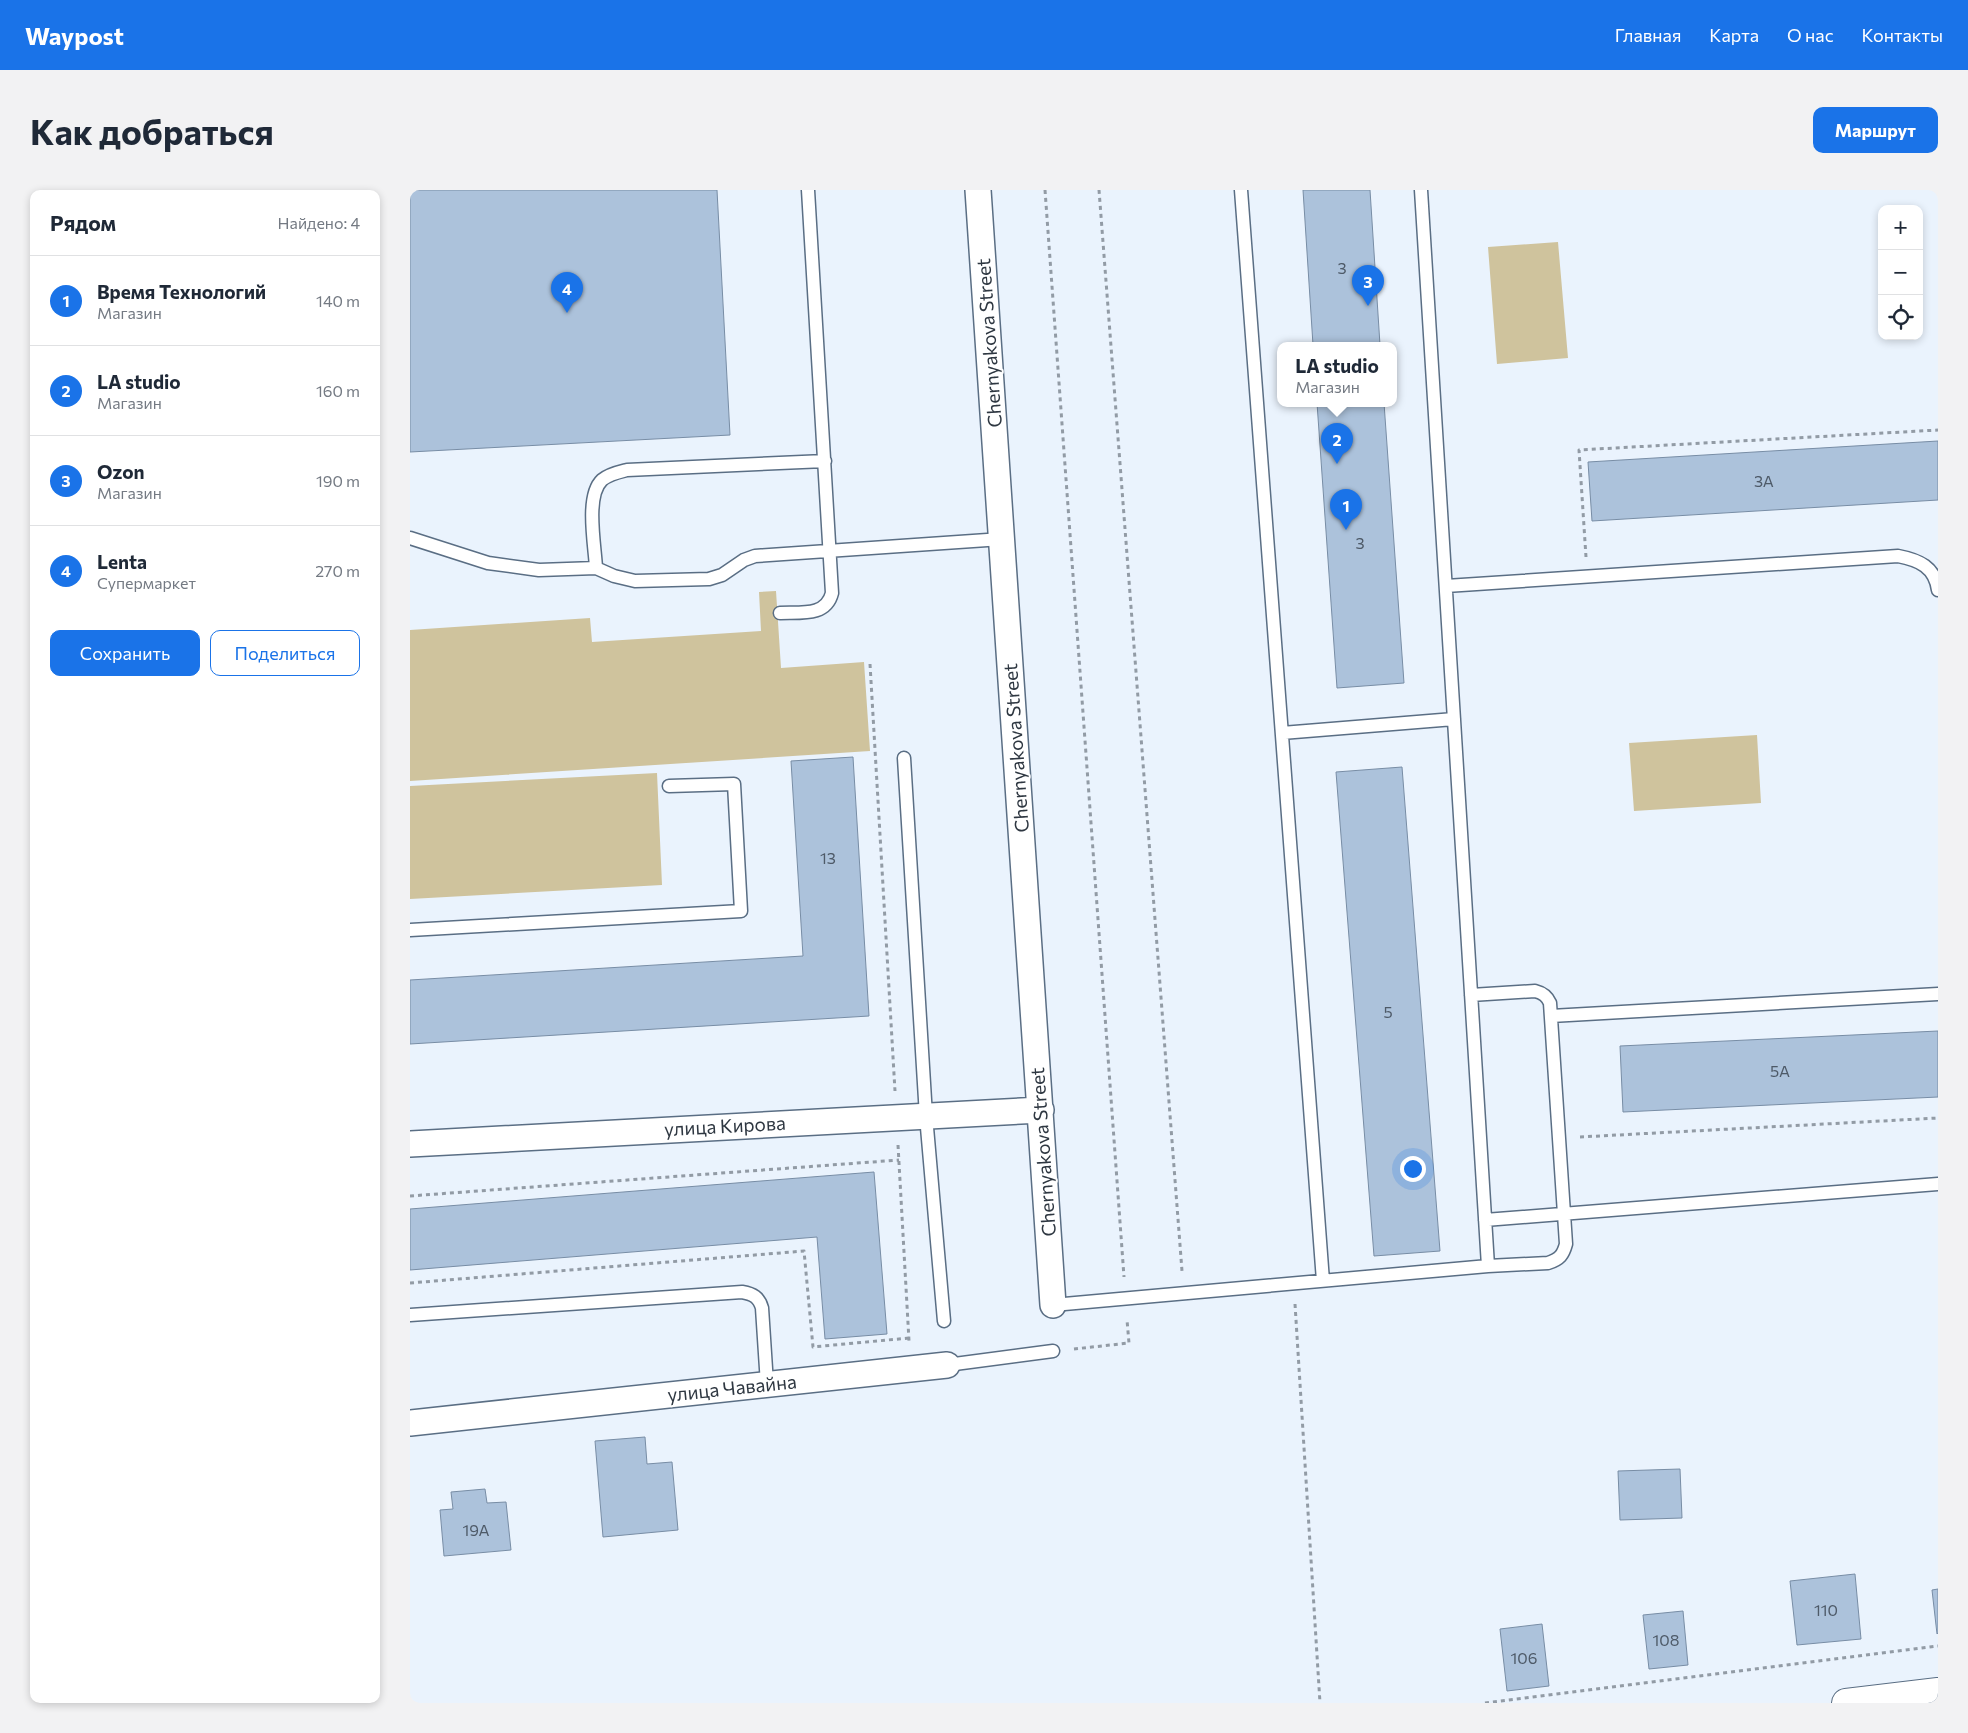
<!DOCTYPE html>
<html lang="ru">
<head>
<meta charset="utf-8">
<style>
	:root { --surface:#fff; --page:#f2f2f3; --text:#1f2937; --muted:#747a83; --line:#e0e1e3; --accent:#1a73e8 }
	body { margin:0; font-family:Commissioner,sans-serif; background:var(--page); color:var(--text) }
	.controls { position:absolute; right:15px; top:15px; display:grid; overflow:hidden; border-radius:10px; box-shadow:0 2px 8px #0003 }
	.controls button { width:45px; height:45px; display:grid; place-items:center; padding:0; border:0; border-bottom:1px solid var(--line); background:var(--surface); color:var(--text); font:25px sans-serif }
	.you { position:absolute; left:1002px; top:978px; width:18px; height:18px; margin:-12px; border:4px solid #fff; border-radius:50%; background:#1a73e8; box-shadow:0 0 0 8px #1a73e833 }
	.badge { display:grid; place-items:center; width:32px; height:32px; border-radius:50%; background:var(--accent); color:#fff; font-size:16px; font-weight:700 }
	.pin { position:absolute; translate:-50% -41px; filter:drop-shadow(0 1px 2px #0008) }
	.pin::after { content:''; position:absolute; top:26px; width:18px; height:15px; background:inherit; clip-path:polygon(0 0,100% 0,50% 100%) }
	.popup { position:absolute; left:867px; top:152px; width:120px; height:65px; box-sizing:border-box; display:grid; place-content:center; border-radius:10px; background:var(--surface); filter:drop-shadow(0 1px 4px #0005); font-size:16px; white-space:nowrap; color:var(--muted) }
	.popup b { font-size:19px; color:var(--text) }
	.popup::after { content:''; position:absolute; left:50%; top:100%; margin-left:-10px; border:10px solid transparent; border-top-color:var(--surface) }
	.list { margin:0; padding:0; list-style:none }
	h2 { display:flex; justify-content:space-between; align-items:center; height:65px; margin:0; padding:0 20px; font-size:21px }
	h2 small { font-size:16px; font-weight:400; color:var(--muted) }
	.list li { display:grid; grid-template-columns:32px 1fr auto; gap:15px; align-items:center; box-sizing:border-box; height:90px; padding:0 20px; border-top:1px solid var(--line) }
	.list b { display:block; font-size:19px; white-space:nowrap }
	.list p { margin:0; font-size:16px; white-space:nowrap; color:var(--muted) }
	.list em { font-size:16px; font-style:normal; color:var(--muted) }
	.actions { display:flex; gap:10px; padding:15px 20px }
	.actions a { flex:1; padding:11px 0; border:1px solid var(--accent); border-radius:10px; text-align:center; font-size:18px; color:var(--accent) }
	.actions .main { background:var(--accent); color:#fff }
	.icon { flex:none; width:28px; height:28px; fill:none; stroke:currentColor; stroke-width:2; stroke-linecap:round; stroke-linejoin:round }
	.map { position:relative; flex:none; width:1528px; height:1513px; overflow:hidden; border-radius:10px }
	header { display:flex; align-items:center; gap:30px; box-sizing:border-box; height:70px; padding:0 25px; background:var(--accent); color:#fff }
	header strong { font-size:24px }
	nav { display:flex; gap:28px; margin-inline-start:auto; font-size:18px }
	.intro { display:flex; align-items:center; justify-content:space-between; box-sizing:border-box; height:120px; padding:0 30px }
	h1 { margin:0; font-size:35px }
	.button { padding:12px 22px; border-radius:10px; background:var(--accent); color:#fff; font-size:18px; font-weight:700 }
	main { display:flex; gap:30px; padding:0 30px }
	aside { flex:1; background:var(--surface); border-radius:10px; box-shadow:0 2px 8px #0003 }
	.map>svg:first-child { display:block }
</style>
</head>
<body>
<header>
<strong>Waypost</strong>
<nav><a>Главная</a><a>Карта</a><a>О нас</a><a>Контакты</a></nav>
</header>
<div class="intro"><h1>Как добраться</h1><a class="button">Маршрут</a></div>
<main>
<aside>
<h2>Рядом<small>Найдено: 4</small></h2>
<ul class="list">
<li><span class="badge">1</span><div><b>Время Технологий</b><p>Магазин</p></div><em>140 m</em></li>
<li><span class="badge">2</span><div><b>LА studio</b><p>Магазин</p></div><em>160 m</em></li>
<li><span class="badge">3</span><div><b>Ozon</b><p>Магазин</p></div><em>190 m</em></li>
<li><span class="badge">4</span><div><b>Lenta</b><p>Супермаркет</p></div><em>270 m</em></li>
</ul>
<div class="actions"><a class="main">Сохранить</a><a>Поделиться</a></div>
</aside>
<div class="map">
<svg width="1528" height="1513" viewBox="0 0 1528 1513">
	<rect width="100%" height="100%" fill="#eaf3fd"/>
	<path fill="#cfc39d" d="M1148,52L1158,168L1087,174L1078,57Z
		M366,401L371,478L454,472L460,561L0,591V440L180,428L182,452L351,441L349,402Z
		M1347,545L1351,613L1224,621L1219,553Z
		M247,583L252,695L0,709V596Z"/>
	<path fill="#acc2db" stroke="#788da5" d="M0,0H307L320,245L0,262Z
		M893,0H960L970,155H903Z
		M907,213H974L994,493L927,498Z
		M1528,251V310L1182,331L1178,272Z
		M443,567L459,826L0,854V790L393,766L381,571Z
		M992,577L1030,1061L964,1066L926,582Z
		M1528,841V907L1213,922L1210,856Z
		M464,982L477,1144L415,1149L407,1047L0,1080V1019Z
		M235,1247L237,1274L262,1272L268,1340L193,1347L185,1251Z
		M1270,1279L1272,1328L1210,1330L1208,1281Z
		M75,1299L77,1313L96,1312L101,1360L34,1366L30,1320L43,1319L41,1302Z
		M1445,1384L1451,1449L1387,1455L1380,1391Z
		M1528,1399V1443L1527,1444L1522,1400Z
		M1273,1421L1278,1475L1239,1479L1233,1425Z
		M1132,1434L1139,1496L1097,1501L1090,1439Z"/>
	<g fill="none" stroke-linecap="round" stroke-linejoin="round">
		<defs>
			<path id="service" d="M831,0L913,1091
				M1011,0L1078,1076
				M0,348L78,373L129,380L186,378L204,386L225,391L299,389L312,385L334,370L345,366L592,349
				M186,378C185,356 175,306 192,290C199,284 209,282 217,280L415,271
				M1036,396L1488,366C1509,370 1525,377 1528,400
				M370,423C390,422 416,427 422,403L398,0
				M872,543L1044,529
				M494,568L516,926L534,1131
				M0,740L331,721L324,594L259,596
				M1141,826L1528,804
				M1075,1030L1528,994
				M643,1115L1078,1076L1138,1073C1150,1069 1153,1065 1156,1054L1140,813C1137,806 1133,803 1125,801L1061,805
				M0,1125L332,1102C343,1104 349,1107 352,1118L357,1194
				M537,1175L643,1161"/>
			<path id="minor" d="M568,0L643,1115
				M0,954L631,920
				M0,1233L537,1175"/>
			<path id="tertiary" d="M1436,1513L1528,1502"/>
		</defs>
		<use href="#service" stroke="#5a6e84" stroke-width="15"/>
		<use href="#minor" stroke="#5a6e84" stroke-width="28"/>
		<use href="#tertiary" stroke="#5a6e84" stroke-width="30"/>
		<path stroke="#929ba5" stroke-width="3" stroke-dasharray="4 4" stroke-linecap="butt" d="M635,0L714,1087
			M689,0L772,1081
			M1176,367L1169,260L1528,240
			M460,474L485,901
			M1170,947L1528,928
			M488,955L499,1151
			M0,1006L489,970
			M0,1093L394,1061L403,1157L499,1148
			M885,1114L910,1513
			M664,1159L719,1153L717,1130
			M1075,1513L1528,1456"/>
		<use href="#service" stroke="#fff" stroke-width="12"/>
		<use href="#minor" stroke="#fff" stroke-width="25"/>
		<use href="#tertiary" stroke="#fff" stroke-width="28"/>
	</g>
	<g text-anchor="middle" stroke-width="4" stroke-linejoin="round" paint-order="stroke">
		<g font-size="16" fill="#4e5a68">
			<text x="932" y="84">3</text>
			<text x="1354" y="297">3А</text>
			<text x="950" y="359">3</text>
			<text x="418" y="674">13</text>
			<text x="978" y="828">5</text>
			<text x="1370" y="887">5А</text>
			<text x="66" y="1346">19А</text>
			<text x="1416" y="1426">110</text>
			<text x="1256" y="1456">108</text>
			<text x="1114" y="1474">106</text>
		</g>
		<g font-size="19" fill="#2e3741" stroke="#fff">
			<text transform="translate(579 153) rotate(-94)" y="7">Chernyakova Street</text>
			<text transform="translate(606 558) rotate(-94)" y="7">Chernyakova Street</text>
			<text transform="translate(315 936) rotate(-3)" y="7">улица Кирова</text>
			<text transform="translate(633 962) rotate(-94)" y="7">Chernyakova Street</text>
			<text transform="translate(322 1198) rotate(-6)" y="7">улица Чавайна</text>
		</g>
	</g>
</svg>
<div class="controls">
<button>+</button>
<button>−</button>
<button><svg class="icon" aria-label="locate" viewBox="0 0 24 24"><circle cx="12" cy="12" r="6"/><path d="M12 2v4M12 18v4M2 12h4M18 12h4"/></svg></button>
</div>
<div class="you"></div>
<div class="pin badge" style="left:936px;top:340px">1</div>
<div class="pin badge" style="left:927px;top:274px">2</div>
<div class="popup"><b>LА studio</b>Магазин</div>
<div class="pin badge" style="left:958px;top:116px">3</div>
<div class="pin badge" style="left:157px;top:123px">4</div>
</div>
</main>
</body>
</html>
